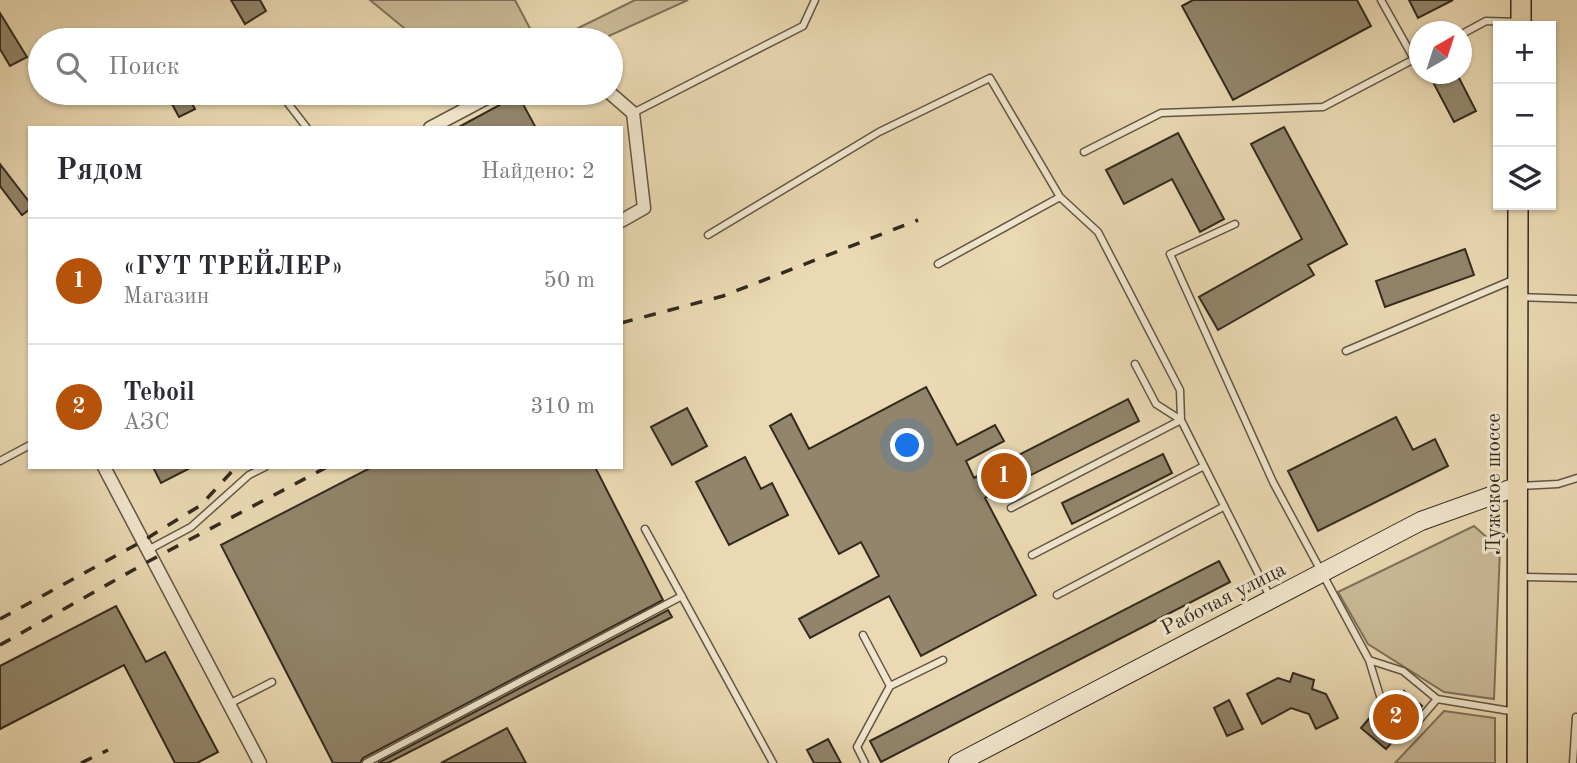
<!DOCTYPE html>
<html lang="ru">
<head>
<meta charset="utf-8">
<style>
	:root { --surface:#fff; --page:#f2f2f3; --text:#2b2b33; --muted:#7c7c81; --line:#e1e1e2; --accent:#b45309 }
	body { margin:0; font-family:"Old Standard TT",serif; background:var(--page); color:var(--text) }
	.controls { position:absolute; right:21px; top:21px; display:grid; overflow:hidden; border-radius:0px; box-shadow:0 2px 5px #0004 }
	.controls button { width:63px; height:63px; display:grid; place-items:center; padding:0; border:0; border-bottom:2px solid var(--line); background:var(--surface); color:var(--text); font:35px sans-serif }
	.compass { position:absolute; left:1409px; top:21px; width:63px; height:63px; border-radius:50%; background:var(--surface); box-shadow:0 2px 5px #0004; rotate:39deg }
	.you { position:absolute; left:908px; top:446px; width:24px; height:24px; margin:-18px; border:5px solid #fff; border-radius:50%; background:#1a73e8; box-shadow:0 0 0 10px #1a73e833 }
	.badge { display:grid; place-items:center; width:46px; height:46px; border-radius:50%; background:var(--accent); color:#fff; font-size:23px; font-weight:700 }
	.pin { position:absolute; translate:-50% -50%; border:4px solid #fff; box-shadow:0 2px 7px #0006 }
	.list { margin:0; padding:0; list-style:none }
	h2 { display:flex; justify-content:space-between; align-items:center; height:91px; margin:0; padding:0 28px; font-size:30px }
	h2 small { font-size:23px; font-weight:400; color:var(--muted) }
	.list li { display:grid; grid-template-columns:46px 1fr auto; gap:21px; align-items:center; box-sizing:border-box; height:126px; padding:0 28px; border-top:2px solid var(--line) }
	.list b { display:block; font-size:26px; white-space:nowrap }
	.list p { margin:0; font-size:23px; white-space:nowrap; color:var(--muted) }
	.list em { font-size:23px; font-style:normal; color:var(--muted) }
	.icon { flex:none; width:38px; height:38px; fill:none; stroke:currentColor; stroke-width:2; stroke-linecap:round; stroke-linejoin:round }
	.map { position:relative; flex:none; width:1577px; height:763px; overflow:hidden }
	.search { position:absolute; background:var(--surface); box-shadow:0 2px 5px #0004; left:28px; top:28px; width:595px; height:77px; display:flex; align-items:center; gap:18px; box-sizing:border-box; padding:0 24px; border-radius:38px; color:var(--muted); font-size:26px }
	.panel { position:absolute; background:var(--surface); box-shadow:0 2px 5px #0004; left:28px; top:126px; width:595px; height:343px; border-radius:0px }
	.map>svg:first-child { display:block }
</style>
</head>
<body>
<div class="map">
<svg width="1577" height="763" viewBox="0 0 1577 763">
	<rect width="100%" height="100%" fill="#ead9b2"/>
	<filter id="stains"><feTurbulence type="fractalNoise" baseFrequency=".00286" numOctaves="4"/><feColorMatrix values="0 0 0 0 .2 0 0 0 0 .09 0 0 0 0 .02 0 0 0 .5 -.17"/></filter>
	<radialGradient id="worn" r=".72"><stop offset=".6" stop-color="#630" stop-opacity="0"/><stop offset="1" stop-color="#630" stop-opacity=".3"/></radialGradient>
	<path fill="#cbbb99" stroke="#7f725c" stroke-width="2" d="M370,0H515L536,40H416L415,37Z
		M635,0H688L600,40H554Z
		M1474,526L1500,549L1494,699L1444,692L1368,644L1338,592Z
		M1444,711L1495,718V763H1395Z"/>
	<path fill="#92856b" stroke="#332a1f" stroke-width="2" d="M231,0H260L266,11L245,24Z
		M1193,0H1357L1371,26L1233,100L1182,6Z
		M1409,0H1453L1418,18Z
		M0,13L27,57L10,66L0,49Z
		M1454,74H1457L1476,111L1454,122L1434,84Z
		M166,93H186L195,109L179,117Z
		M518,95L536,128H457Z
		M1284,127L1347,244L1308,265L1314,275L1218,330L1199,297L1302,239L1251,144Z
		M1178,133L1224,219L1200,232L1172,179L1124,204L1106,170Z
		M0,164L30,203V209L22,215L0,186Z
		M1465,249L1474,275L1385,307L1376,281Z
		M926,387L957,445L995,425L1004,441L966,461L974,478L1128,399L1139,421L985,498L1036,595L921,656L889,596L810,638L799,619L879,576L861,542L839,554L770,426L791,414L809,449Z
		M687,408L707,446L672,465L651,427Z
		M1396,417L1413,450L1435,439L1448,466L1318,531L1288,471Z
		M1163,454L1172,473L1072,524L1062,503Z
		M745,457L761,489L772,483L788,515L729,545L696,482Z
		M153,467H192L161,483Z
		M372,467H595L663,600L363,758L360,763H333L221,545Z
		M1219,561L1230,582L881,762L870,741Z
		M116,606L146,662L165,652L218,752L197,763H175L124,665L0,729V666Z
		M668,610L672,617L388,763H378Z
		M1293,673L1314,680L1312,689L1326,694L1338,718L1316,729L1309,714L1291,708L1262,724L1247,694L1278,678L1290,682Z
		M1404,691L1422,706L1413,717L1395,702Z
		M1229,700L1243,729L1227,736L1214,708Z
		M1388,711L1406,726L1386,749L1361,728L1373,714L1380,720Z
		M507,728L526,763H441Z
		M828,739L841,763H814L807,750Z"/>
	<g fill="none" stroke-linecap="round" stroke-linejoin="round">
		<defs>
			<path id="lane" d="M1381,0L1414,59
				M1462,34L1486,21L1519,22
				M280,93L307,128
				M633,113L803,26L815,0
				M1084,152L1161,113L1323,107L1420,56
				M1235,224L1170,254L1273,482L1369,660L1380,696L1414,726L1437,699
				M708,235L879,132L990,78L1060,197L1098,232L1180,390L1181,420L1270,597
				M938,264L1060,197
				M1519,297L1577,299
				M1346,351L1515,279
				M0,461L30,445
				M1521,486L1558,484L1577,478
				M1011,508L1181,420L1156,404L1135,364
				M645,529L773,763
				M148,550L191,527L249,475L265,467
				M1032,555L1204,466
				M1519,577L1577,578
				M1057,595L1223,507
				M863,635L890,686L857,747L865,763
				M1369,660L1403,671L1437,699L1516,712
				M890,686L943,660
				M229,704L272,682
				M366,763L682,596
				M1573,763L1576,717"/>
			<path id="street" d="M610,93L633,113L644,208L621,221
				M430,128L496,93
				M104,467L260,763"/>
			<path id="secondary" d="M958,763L1421,521L1516,487"/>
			<path id="primary" d="M1521,26V0
				M1517,763L1518,205"/>
		</defs>
		<use href="#lane" stroke="#615644" stroke-width="9"/>
		<use href="#street" stroke="#615644" stroke-width="15"/>
		<use href="#secondary" stroke="#332a1f" stroke-width="20"/>
		<use href="#primary" stroke="#332a1f" stroke-width="22"/>
		<use href="#lane" stroke="#f1e6cd" stroke-width="6"/>
		<use href="#street" stroke="#f1e6cd" stroke-width="12"/>
		<use href="#secondary" stroke="#f1e6cd" stroke-width="18"/>
		<use href="#primary" stroke="#ead9b2" stroke-width="19"/>
		<path stroke="#332a1f" stroke-width="3.5" stroke-dasharray="12 12" stroke-linecap="butt" d="M621,323L723,296L918,220
			M0,619L141,542L201,505L236,467
			M0,645L151,560L327,467
			M81,763L108,750"/>
	</g>
	<g text-anchor="middle" stroke-width="6" stroke-linejoin="round" paint-order="stroke">
		<g font-size="21" fill="#332a1f" stroke="#f1e6cd">
			<text transform="translate(1493 484) rotate(-90)" y="7">Лужское шоссе</text>
			<text transform="translate(1223 598) rotate(-27)" y="7">Рабочая улица</text>
		</g>
	</g>
	<rect width="100%" height="100%" filter="url(#stains)"/>
	<rect width="100%" height="100%" fill="url(#worn)"/>
</svg>
<div class="controls">
<button>+</button>
<button>−</button>
<button><svg class="icon" aria-label="layers" viewBox="0 0 24 24"><path d="M12 4l9 5-9 5-9-5zM3 14l9 5 9-5"/></svg></button>
</div>
<svg class="compass" viewBox="-18 -18 36 36"><path d="M0-13l5 13h-10z" fill="#e53935"/><path d="M0 13l5-13h-10z" fill="#7c7c81"/></svg>
<div class="you"></div>
<div class="pin badge" style="left:1004px;top:476px">1</div>
<div class="pin badge" style="left:1396px;top:717px">2</div>
<div class="search"><svg class="icon" aria-label="search" viewBox="0 0 24 24"><circle cx="10" cy="10" r="6"/><path d="M15 15l6 6"/></svg>Поиск</div>
<section class="panel">
<h2>Рядом<small>Найдено: 2</small></h2>
<ul class="list">
<li><span class="badge">1</span><div><b>«ГУТ ТРЕЙЛЕР»</b><p>Магазин</p></div><em>50 m</em></li>
<li><span class="badge">2</span><div><b>Teboil</b><p>АЗС</p></div><em>310 m</em></li>
</ul>
</section>
</div>
</body>
</html>
